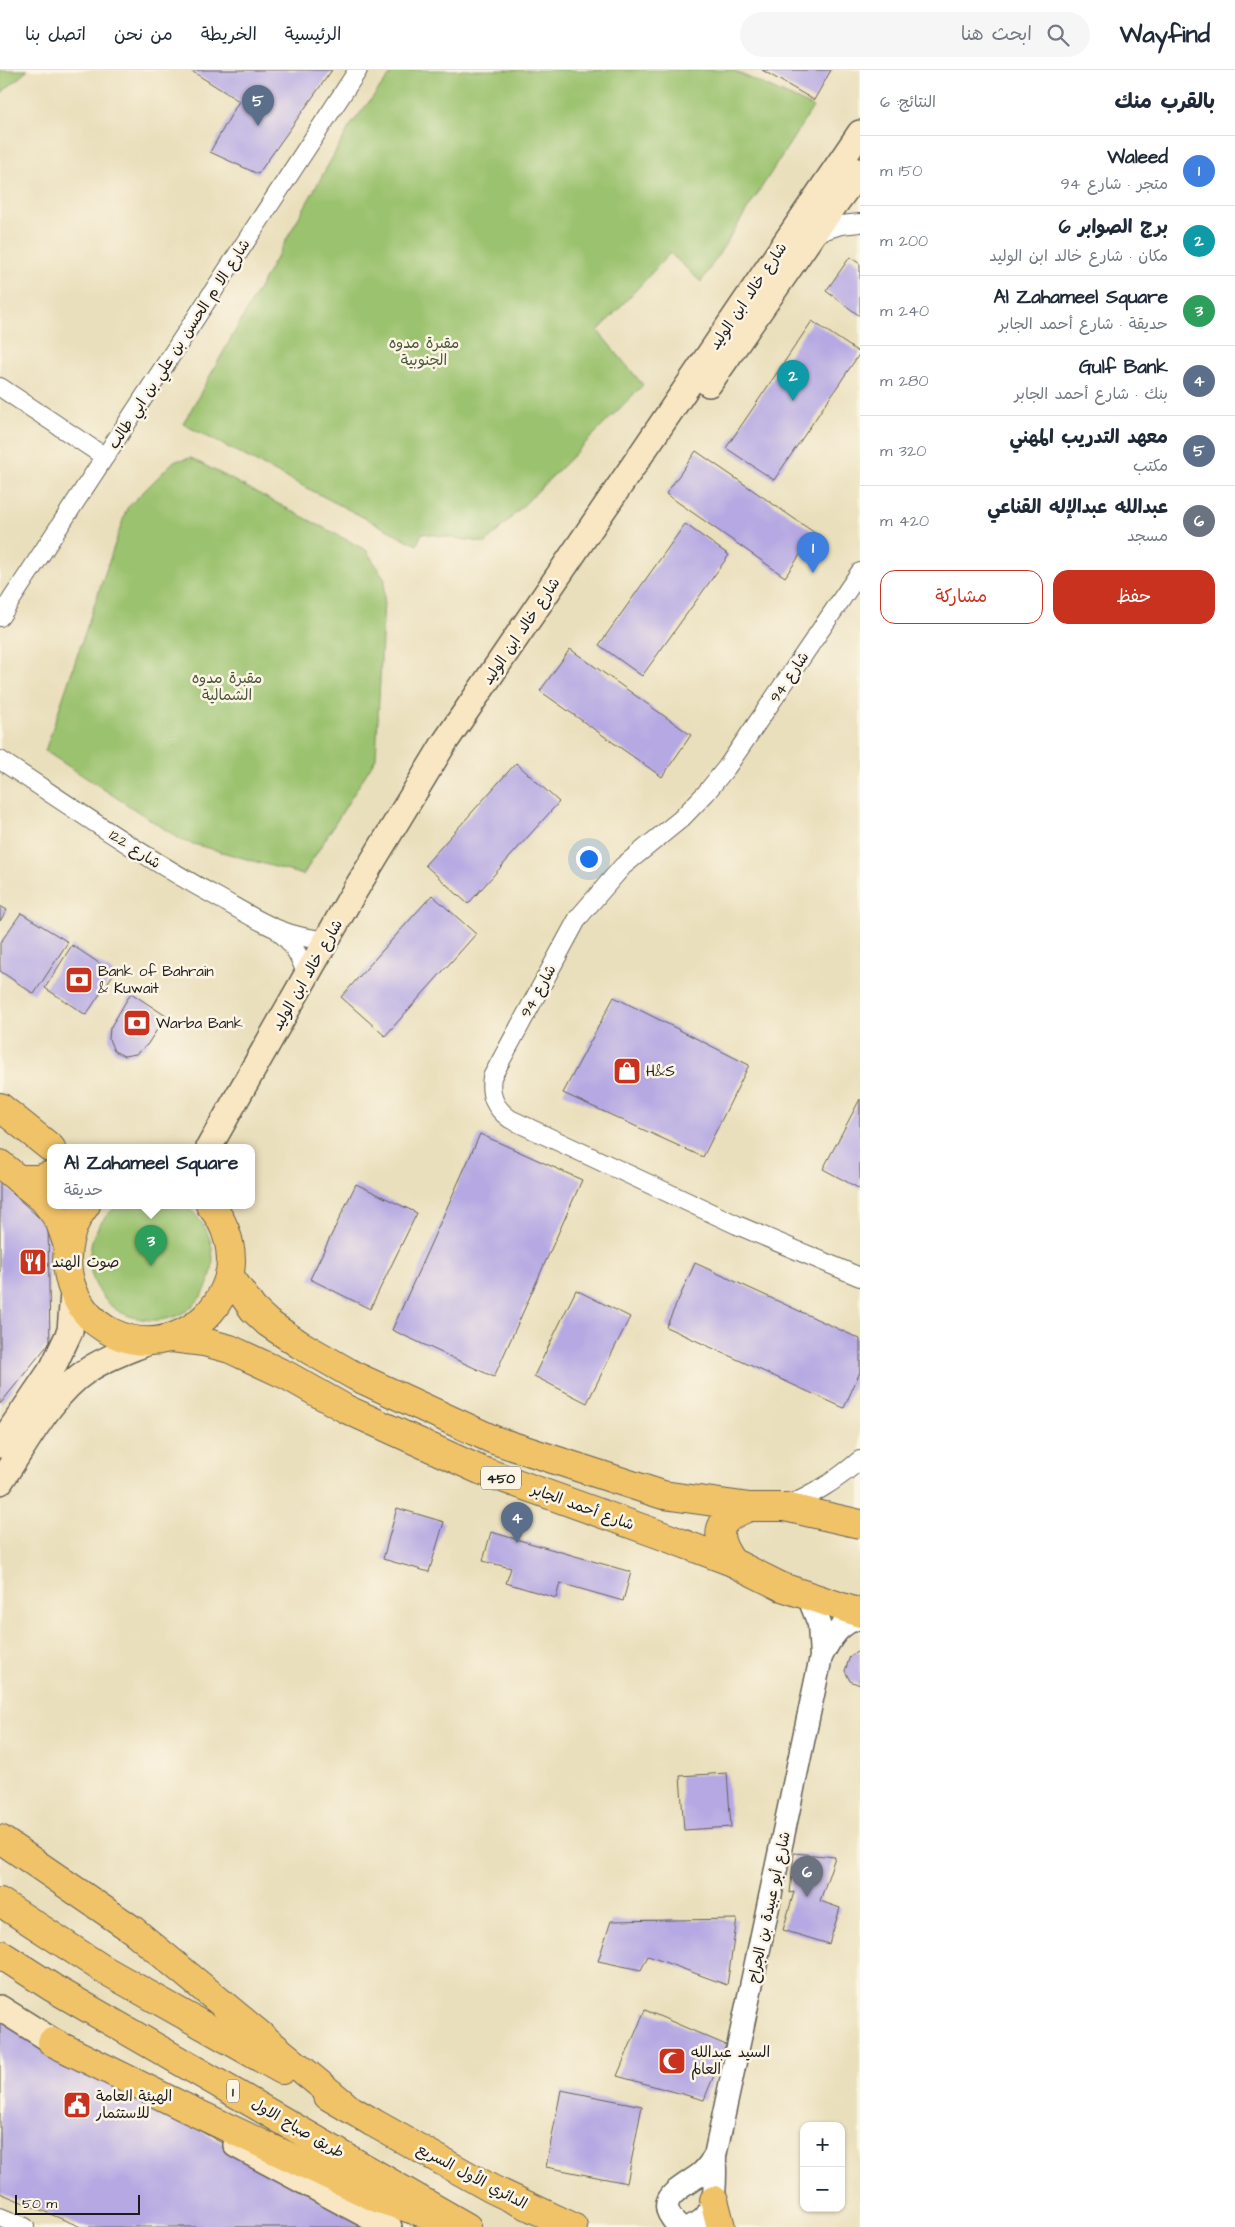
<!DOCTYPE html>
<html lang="ar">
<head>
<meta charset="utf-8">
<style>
	:root { --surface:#fff; --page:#f6f6f7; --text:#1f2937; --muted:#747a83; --line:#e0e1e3; --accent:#c8321e }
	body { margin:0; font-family:"Architects Daughter","Playpen Sans Arabic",sans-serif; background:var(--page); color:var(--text); direction:rtl }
	.controls { position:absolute; right:15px; bottom:15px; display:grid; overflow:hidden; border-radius:10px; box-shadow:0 1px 4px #0004 }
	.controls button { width:45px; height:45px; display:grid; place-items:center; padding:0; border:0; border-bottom:1px solid var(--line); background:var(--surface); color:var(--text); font:25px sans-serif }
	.scale { position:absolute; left:15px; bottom:12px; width:125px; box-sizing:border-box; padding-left:5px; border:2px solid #1c1c1c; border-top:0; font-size:14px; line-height:18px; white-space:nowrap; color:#1c1c1c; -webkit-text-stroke:4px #fcf5e5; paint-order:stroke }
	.you { position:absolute; left:588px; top:788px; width:18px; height:18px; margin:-12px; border:4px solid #fff; border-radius:50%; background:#1a73e8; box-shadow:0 0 0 8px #1a73e833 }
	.badge { display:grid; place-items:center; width:32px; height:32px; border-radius:50%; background:var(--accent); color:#fff; font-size:16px; font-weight:700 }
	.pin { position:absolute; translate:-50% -41px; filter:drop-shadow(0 1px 2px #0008) }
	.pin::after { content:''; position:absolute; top:26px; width:18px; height:15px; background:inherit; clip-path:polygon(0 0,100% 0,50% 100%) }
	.popup { position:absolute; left:47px; top:1074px; width:208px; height:65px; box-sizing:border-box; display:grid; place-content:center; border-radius:10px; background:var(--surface); filter:drop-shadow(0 1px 4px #0005); font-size:16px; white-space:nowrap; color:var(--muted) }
	.popup b { font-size:19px; color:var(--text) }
	.popup::after { content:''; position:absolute; left:50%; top:100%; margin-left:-10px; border:10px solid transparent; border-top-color:var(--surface) }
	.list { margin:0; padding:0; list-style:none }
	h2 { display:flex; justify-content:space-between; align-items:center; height:65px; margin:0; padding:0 20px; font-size:21px }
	h2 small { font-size:16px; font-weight:400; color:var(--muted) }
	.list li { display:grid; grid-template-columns:32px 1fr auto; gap:15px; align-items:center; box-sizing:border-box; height:70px; padding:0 20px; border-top:1px solid var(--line) }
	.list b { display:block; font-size:19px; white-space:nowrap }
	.list p { margin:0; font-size:16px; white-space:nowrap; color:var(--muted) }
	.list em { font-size:16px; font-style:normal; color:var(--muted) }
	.actions { display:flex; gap:10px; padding:15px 20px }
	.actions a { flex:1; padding:11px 0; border:1px solid var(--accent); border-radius:15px; text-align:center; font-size:18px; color:var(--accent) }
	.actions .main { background:var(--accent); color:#fff }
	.icon { flex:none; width:28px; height:28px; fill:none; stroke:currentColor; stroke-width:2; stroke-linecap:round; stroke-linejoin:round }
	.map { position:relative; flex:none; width:860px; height:2157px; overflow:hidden; direction:ltr }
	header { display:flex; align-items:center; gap:30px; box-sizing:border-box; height:70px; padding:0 25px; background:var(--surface); border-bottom:1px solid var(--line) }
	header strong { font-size:24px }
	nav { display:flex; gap:28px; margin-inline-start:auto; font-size:18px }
	.search { width:350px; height:45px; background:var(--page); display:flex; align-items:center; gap:12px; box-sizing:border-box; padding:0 18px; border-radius:28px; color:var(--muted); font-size:19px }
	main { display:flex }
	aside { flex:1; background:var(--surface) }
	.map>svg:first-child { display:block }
</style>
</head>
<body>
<header>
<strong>Wayfind</strong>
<div class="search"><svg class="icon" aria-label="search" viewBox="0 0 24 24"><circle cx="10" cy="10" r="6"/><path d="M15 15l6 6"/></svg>ابحث هنا</div>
<nav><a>الرئيسية</a><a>الخريطة</a><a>من نحن</a><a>اتصل بنا</a></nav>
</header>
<main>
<aside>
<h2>بالقرب منك<small>النتائج: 6</small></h2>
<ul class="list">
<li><span class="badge" style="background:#3f7fe0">1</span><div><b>Waleed</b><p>متجر · شارع 94</p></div><em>150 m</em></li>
<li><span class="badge" style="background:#0f9aa8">2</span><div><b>برج الصوابر 6</b><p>مكان · شارع خالد ابن الوليد</p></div><em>200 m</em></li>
<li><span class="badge" style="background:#2e9e5b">3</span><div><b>Al Zahameel Square</b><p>حديقة · شارع أحمد الجابر</p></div><em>240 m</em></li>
<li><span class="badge" style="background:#5c6f8a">4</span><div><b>Gulf Bank</b><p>بنك · شارع أحمد الجابر</p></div><em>280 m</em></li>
<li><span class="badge" style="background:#5c6f8a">5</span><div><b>معهد التدريب المهني</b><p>مكتب</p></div><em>320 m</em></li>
<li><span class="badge" style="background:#6b7280">6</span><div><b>عبدالله عبدالإله القناعي</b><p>مسجد</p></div><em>420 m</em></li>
</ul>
<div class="actions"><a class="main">حفظ</a><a>مشاركة</a></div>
</aside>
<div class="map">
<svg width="860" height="2157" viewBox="0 0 860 2157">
	<rect width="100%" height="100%" fill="#fcf5e5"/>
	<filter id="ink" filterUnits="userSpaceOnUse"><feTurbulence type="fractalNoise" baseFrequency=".02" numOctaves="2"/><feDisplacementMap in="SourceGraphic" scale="10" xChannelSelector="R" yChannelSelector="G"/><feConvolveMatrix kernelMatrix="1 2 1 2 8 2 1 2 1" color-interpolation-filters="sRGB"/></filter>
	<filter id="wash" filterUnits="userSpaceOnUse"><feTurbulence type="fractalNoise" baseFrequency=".0096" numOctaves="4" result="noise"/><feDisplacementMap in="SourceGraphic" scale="20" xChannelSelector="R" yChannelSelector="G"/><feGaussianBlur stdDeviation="1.12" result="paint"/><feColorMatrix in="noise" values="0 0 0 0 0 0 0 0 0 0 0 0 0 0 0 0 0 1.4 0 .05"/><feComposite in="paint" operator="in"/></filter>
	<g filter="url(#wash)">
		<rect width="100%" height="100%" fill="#eadfbc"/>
		<path fill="#9bc26e" stroke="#5c6f45" d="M0,0H28L0,24Z
			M394,0H732L813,37L701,212L670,183L598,261L643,315L486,473L422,463L417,475L183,354L350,56Z
			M191,388L366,480L385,509L376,688L303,805L183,771L45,681L127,438L174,391Z
			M119,1135H184C239,1173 210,1261 142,1249C129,1247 117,1242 108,1233C99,1223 92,1211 90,1196C88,1170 98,1150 119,1135Z"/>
		<g id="blocks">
			<path fill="#b6a9e3" d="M190,0H332L258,104L210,82L239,31Z
				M762,0H831L814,30Z
				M850,187L860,194V246L826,221Z
				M812,251L860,283L774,410L726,378Z
				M696,381L815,463L785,507L666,424Z
				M685,454L729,485L642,606L599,575Z
				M570,579L691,665L662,707L540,621Z
				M516,693L559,732L468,834L425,795Z
				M432,825L476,864L385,966L341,927Z
				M0,836L7,840L0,851Z
				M21,843L68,872L34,924L0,901V873Z
				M72,875L114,903L86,945L45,918Z
				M131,923L166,946L147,975L136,984L124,986L114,981L109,969L110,958Z
				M614,927L749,995L703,1087L563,1023Z
				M860,1029V1119L823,1099Z
				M480,1064L582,1110L494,1307L392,1260Z
				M0,1112L48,1156L50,1272L0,1334Z
				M356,1114L417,1143L370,1239L310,1209Z
				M695,1193L860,1269V1302L844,1338L666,1257Z
				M576,1220L630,1247L587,1333L534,1306Z
				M397,1438L444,1452L429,1502L383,1489Z
				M491,1462L631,1502L623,1531L560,1513L556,1528L506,1513L511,1498L483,1491Z
				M857,1582L860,1583V1615L850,1611L845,1601L850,1586Z
				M727,1703L731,1757L684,1760L680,1706Z
				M794,1783L835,1787L820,1831L840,1838L829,1874L783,1860L794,1822L790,1823Z
				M737,1849L727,1915L648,1886L641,1900L598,1891L611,1851Z
				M645,1940L726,1975L704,2030L617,2006Z
				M0,1948L371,2157H81L0,2123Z
				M561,2020L642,2036L627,2113L546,2097Z"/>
		</g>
	</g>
	<g filter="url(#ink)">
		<use href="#blocks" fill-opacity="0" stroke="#646054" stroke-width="1"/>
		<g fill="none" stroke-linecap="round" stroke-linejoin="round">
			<defs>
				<path id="minor" d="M813,164L841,155L860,153
					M0,317L105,387
					M860,502L727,697L706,723L681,749L623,796L578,848L492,1007C489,1026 495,1038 510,1049L737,1155L860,1207
					M0,547L358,0
					M0,690C72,737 143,787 219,828C256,849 283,868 327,870
					M280,863C294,874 301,889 307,906
					M785,1437C815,1424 835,1411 860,1390
					M0,2147L25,2157"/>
				<path id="tertiary" d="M808,1526L819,1554L821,1587
					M680,2157C650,2130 679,2120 699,2105C706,2100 710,2093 715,2086
					M688,2157C721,2150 714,2111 715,2086L821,1587C830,1569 840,1552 860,1548"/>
				<path id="secondary" d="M709,314L813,164L860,101
					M209,1077L351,827L443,675L860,63
					M0,1375L53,1297L70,1261L73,1223
					M0,1412C25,1376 51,1324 88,1300C107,1287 130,1280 151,1271
					M0,1938L70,1982
					M236,2075L389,2157"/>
				<path id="primary" d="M0,1037L51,1078
					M0,1094L44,1130L59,1150L67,1173
					M18,1109H39L51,1105
					M86,1135C53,1176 64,1240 113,1263C161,1286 213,1257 228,1210C236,1185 227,1154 210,1135
					M229,1205L253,1239L268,1253L299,1274L355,1306L494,1370L663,1425L750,1437H785L860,1454
					M172,1268L204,1272L230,1279L288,1306L346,1339L480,1400L658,1464L732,1492L782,1517L860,1543
					M732,1492C712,1463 717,1449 750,1437
					M52,1972L186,2038L379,2129L442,2149
					M372,2052L492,2119L573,2157
					M714,2130L721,2157"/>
				<path id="motorway" d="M0,1769L133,1860L345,2035
					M0,1832L103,1899L282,2000
					M0,1884L53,1918L467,2157
					M328,2026L372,2052"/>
			</defs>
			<use href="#minor" stroke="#646054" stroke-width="20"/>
			<use href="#tertiary" stroke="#646054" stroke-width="25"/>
			<use href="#secondary" stroke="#646054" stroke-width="28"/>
			<use href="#primary" stroke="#646054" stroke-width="30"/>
			<use href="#motorway" stroke="#646054" stroke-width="30"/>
			<use href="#minor" stroke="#fff" stroke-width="18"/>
			<use href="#tertiary" stroke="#fff" stroke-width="22"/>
			<use href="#secondary" stroke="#f9e7c3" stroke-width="25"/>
			<use href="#primary" stroke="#f1c369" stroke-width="28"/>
			<use href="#motorway" stroke="#f1c369" stroke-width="28"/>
		</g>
	</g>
	<defs>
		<symbol id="bank-square" viewBox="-11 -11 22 22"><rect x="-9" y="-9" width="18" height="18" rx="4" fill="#c8321e" stroke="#fcf5e5"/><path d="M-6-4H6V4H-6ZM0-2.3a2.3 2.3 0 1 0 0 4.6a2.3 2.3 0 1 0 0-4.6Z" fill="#fff"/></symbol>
		<symbol id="shop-square" viewBox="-11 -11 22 22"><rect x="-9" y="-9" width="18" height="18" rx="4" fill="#c8321e" stroke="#fcf5e5"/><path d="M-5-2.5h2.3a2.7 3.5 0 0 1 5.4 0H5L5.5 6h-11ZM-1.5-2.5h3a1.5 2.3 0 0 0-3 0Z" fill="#fff"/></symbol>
		<symbol id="restaurant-square" viewBox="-11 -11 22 22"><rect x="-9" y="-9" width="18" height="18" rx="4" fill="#c8321e" stroke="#fcf5e5"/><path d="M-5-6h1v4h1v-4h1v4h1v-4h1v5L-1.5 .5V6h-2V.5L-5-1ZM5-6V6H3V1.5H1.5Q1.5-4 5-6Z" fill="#fff"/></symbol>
		<symbol id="mosque-square" viewBox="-11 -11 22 22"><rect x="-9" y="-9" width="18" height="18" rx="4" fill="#c8321e" stroke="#fcf5e5"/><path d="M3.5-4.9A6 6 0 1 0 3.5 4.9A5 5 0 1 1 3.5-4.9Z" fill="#fff"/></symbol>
		<symbol id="civic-square" viewBox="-11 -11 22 22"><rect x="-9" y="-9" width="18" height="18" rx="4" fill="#c8321e" stroke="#fcf5e5"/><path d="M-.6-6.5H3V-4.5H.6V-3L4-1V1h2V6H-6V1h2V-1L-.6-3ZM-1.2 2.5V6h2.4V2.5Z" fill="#fff"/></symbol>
	</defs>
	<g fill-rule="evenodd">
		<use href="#bank-square" x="63" y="894" width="32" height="32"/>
		<use href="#bank-square" x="121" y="937" width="32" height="32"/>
		<use href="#shop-square" x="611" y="985" width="32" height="32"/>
		<use href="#restaurant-square" x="17" y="1176" width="32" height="32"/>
		<use href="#mosque-square" x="656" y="1975" width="32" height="32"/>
		<use href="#civic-square" x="61" y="2019" width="32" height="32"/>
	</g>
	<g text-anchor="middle" stroke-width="5" stroke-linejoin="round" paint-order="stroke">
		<g fill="#fcf5e5" stroke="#5f5d58" stroke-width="1">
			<rect x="481" y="1396.5" width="40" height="23" rx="4"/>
			<rect x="227" y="2009.5" width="12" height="23" rx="4"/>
		</g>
		<g font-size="14" font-weight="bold" fill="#1c1c1c">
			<text x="501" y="1413">450</text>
			<text x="233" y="2026">1</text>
		</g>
		<g font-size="15" fill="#1c1c1c" stroke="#fcf5e5">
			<text transform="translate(748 226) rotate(-56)" y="5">شارع خالد ابن الوليد</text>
			<text transform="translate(179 274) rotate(-57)" y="5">شارع الا م الحسن بن علي بن ابي طالب</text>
			<text transform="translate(521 561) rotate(-56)" y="5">شارع خالد ابن الوليد</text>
			<text transform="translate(789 607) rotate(-56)" y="5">شارع 94</text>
			<text transform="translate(135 779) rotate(33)" y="5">شارع 122</text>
			<text transform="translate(307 905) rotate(-60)" y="5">شارع خالد ابن الوليد</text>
			<text transform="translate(538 921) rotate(-61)" y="5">شارع 94</text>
			<text transform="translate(583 1437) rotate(20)" y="5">شارع أحمد الجابر</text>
			<text transform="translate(769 1837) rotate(-78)" y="5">شارع أبو عبيدة بن الجراح</text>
			<text transform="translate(298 2058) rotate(30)" y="5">طريق صباح الاول</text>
			<text transform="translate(472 2106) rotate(28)" y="5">الدائري الأول السريع</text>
		</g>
		<g font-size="15" fill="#485639" stroke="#fcf5e5">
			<text x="424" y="278">مقبرة مدوه<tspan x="424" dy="17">الجنوبية</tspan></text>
			<text x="227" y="613">مقبرة مدوه<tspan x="227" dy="17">الشمالية</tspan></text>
		</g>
		<g font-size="15" fill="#1c1c1c" stroke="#fcf5e5" text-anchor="start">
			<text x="98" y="906">Bank of Bahrain<tspan x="98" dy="17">&amp; Kuwait</tspan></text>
			<text x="156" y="958">Warba Bank</text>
			<text x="646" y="1006">H&amp;S</text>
			<text x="52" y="1197">صوت الهند</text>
			<text x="691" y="1987">السيد عبدالله<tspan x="691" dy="17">العالم</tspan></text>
			<text x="96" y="2031">الهيئة العامة<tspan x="96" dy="17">للاستثمار</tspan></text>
		</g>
	</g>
</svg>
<div class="controls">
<button>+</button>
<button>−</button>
</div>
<div class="scale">50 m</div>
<div class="you"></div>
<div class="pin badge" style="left:813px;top:503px;background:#3f7fe0">1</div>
<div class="pin badge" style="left:793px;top:331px;background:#0f9aa8">2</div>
<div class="pin badge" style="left:151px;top:1196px;background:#2e9e5b">3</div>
<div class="popup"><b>Al Zahameel Square</b>حديقة</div>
<div class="pin badge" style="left:517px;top:1473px;background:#5c6f8a">4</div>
<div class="pin badge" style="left:258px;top:56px;background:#5c6f8a">5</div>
<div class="pin badge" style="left:807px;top:1827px;background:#6b7280">6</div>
</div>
</main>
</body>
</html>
